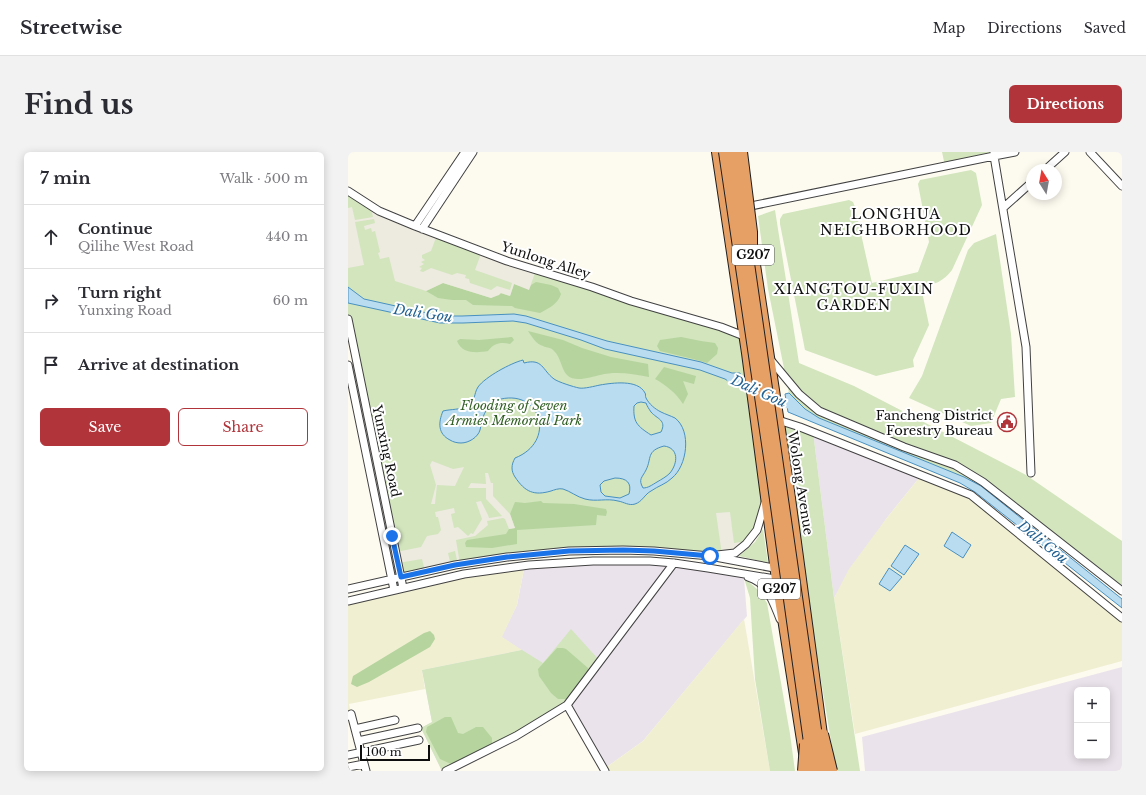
<!DOCTYPE html>
<html lang="en">
<head>
<meta charset="utf-8">
<style>
	:root { --surface:#fff; --page:#f2f2f3; --text:#2b2b33; --muted:#7c7c81; --line:#e1e1e2; --accent:#b0343a }
	body { margin:0; font-family:"Libre Baskerville",serif; background:var(--page); color:var(--text) }
	.controls { position:absolute; right:12px; bottom:12px; display:grid; overflow:hidden; border-radius:6px; box-shadow:0 2px 10px #0003 }
	.controls button { width:36px; height:36px; display:grid; place-items:center; padding:0; border:0; border-bottom:1px solid var(--line); background:var(--surface); color:var(--text); font:20px sans-serif }
	.compass { position:absolute; left:678px; top:12px; width:36px; height:36px; border-radius:50%; background:var(--surface); box-shadow:0 2px 10px #0003; rotate:349deg }
	.scale { position:absolute; left:12px; bottom:10px; width:70px; box-sizing:border-box; padding-left:4px; border:2px solid #0e0e0e; border-top:0; font-size:11px; line-height:14px; white-space:nowrap; color:#0e0e0e; -webkit-text-stroke:3px #fff; paint-order:stroke }
	.stop { position:absolute; width:12px; height:12px; margin:-9px; border:3px solid #1a73e8; border-radius:50%; background:#fff }
	.stop.end { background:#1a73e8; border-color:#fff; box-shadow:0 1px 4px #0008 }
	.list { margin:0; padding:0; list-style:none }
	h2 { display:flex; justify-content:space-between; align-items:center; height:52px; margin:0; padding:0 16px; font-size:17px }
	h2 small { font-size:13px; font-weight:400; color:var(--muted) }
	.list li { display:grid; grid-template-columns:26px 1fr auto; gap:12px; align-items:center; box-sizing:border-box; height:64px; padding:0 16px; border-top:1px solid var(--line) }
	.list b { display:block; font-size:15px; white-space:nowrap }
	.list p { margin:0; font-size:13px; white-space:nowrap; color:var(--muted) }
	.list em { font-size:13px; font-style:normal; color:var(--muted) }
	.actions { display:flex; gap:8px; padding:12px 16px }
	.actions a { flex:1; padding:9px 0; border:1px solid var(--accent); border-radius:6px; text-align:center; font-size:14px; color:var(--accent) }
	.actions .main { background:var(--accent); color:#fff }
	.icon { flex:none; width:22px; height:22px; fill:none; stroke:currentColor; stroke-width:2; stroke-linecap:round; stroke-linejoin:round }
	.map { position:relative; flex:none; width:774px; height:619px; overflow:hidden; border-radius:6px }
	header { display:flex; align-items:center; gap:24px; box-sizing:border-box; height:56px; padding:0 20px; background:var(--surface); border-bottom:1px solid var(--line) }
	header strong { font-size:19px }
	nav { display:flex; gap:22px; margin-inline-start:auto; font-size:14px }
	.intro { display:flex; align-items:center; justify-content:space-between; box-sizing:border-box; height:96px; padding:0 24px }
	h1 { margin:0; font-size:28px }
	.button { padding:10px 18px; border-radius:6px; background:var(--accent); color:#fff; font-size:14px; font-weight:700 }
	main { display:flex; gap:24px; padding:0 24px }
	aside { flex:1; background:var(--surface); border-radius:6px; box-shadow:0 2px 10px #0003 }
	.map>svg:first-child { display:block }
</style>
</head>
<body>
<header>
<strong>Streetwise</strong>
<nav><a>Map</a><a>Directions</a><a>Saved</a></nav>
</header>
<div class="intro"><h1>Find us</h1><a class="button">Directions</a></div>
<main>
<aside>
<h2>7 min<small>Walk · 500 m</small></h2>
<ul class="list">
<li><svg class="icon" aria-label="ahead" viewBox="0 0 24 24"><path d="M12 20V5M6 11l6-6 6 6"/></svg><div><b>Continue</b><p>Qilihe West Road</p></div><em>440 m</em></li>
<li><svg class="icon" aria-label="right" viewBox="0 0 24 24"><path d="M7 20v-9h11M14 6l5 5-5 5"/></svg><div><b>Turn right</b><p>Yunxing Road</p></div><em>60 m</em></li>
<li><svg class="icon" aria-label="arrive" viewBox="0 0 24 24"><path d="M6 21V4h12l-3 4 3 4H6"/></svg><div><b>Arrive at destination</b></div></li>
</ul>
<div class="actions"><a class="main">Save</a><a>Share</a></div>
</aside>
<div class="map">
<svg width="774" height="619" viewBox="0 0 774 619">
	<rect width="100%" height="100%" fill="#fdfbf0"/>
	<path fill="#ebe3eb" fill-rule="evenodd" d="M465,280L575,321L538,367L486,446Z
		M247,412H315L378,420L396,426L399,464L295,589L256,617L219,553L94,619L73,576L84,570L74,518L173,498L153,485L169,453L176,417Z
		M774,515V619H517L514,585ZM729,538H759V604H729Z"/>
	<path fill="#f1efd2" d="M575,321L633,348L774,461V509L507,582L486,446L501,417L538,367Z
		M176,417L169,453L154,485L174,498L74,518L77,537L1,552L3,562L0,564V449L117,425Z
		M396,467L422,619H257L256,617L295,589Z"/>
	<path fill="#d2e5bd" d="M594,0H646V4L597,14Z
		M623,18L628,21L634,53L604,118C595,130 587,132 573,135L581,173L565,208L566,215L528,224L457,198L432,72V67L435,62L501,48L505,50L507,55L524,131L570,120L581,90L570,32L572,28Z
		M0,39L74,77L396,184L419,347L405,377L392,393L362,404L306,399L159,405L53,425L0,167Z
		M427,58L451,211L506,234L678,323L774,389V441L633,334L616,325L471,266L457,257L441,241L420,137L410,64Z
		M648,82L663,182L667,245L653,247L643,271L623,274L561,246L574,224L620,98L626,91Z
		M430,268L465,280L486,446L512,619H488Z
		M415,377L420,411L391,404L407,390Z
		M396,426L409,437L419,451L442,582L447,619H422L407,527L402,446Z
		M223,477L252,509L219,553L98,619H94L73,576L84,570L74,518L174,498L195,511Z"/>
	<path fill="#b6d49e" d="M188,130L203,133L210,136L213,142C210,152 201,156 192,161L167,156L164,154L125,153L118,148H104L90,146L78,139L95,131L143,146L152,141L162,144L166,132L181,137L183,133Z
		M180,179L215,188L234,196L263,205L300,212L301,225C284,222 269,219 252,223C243,225 227,231 219,223C213,217 213,205 206,199C203,195 199,196 195,194C188,192 184,185 180,179Z
		M164,185L166,188L162,192C153,190 146,191 140,199C129,201 114,202 109,189L112,187L131,188Z
		M333,185L353,189L367,191L370,196L369,202L359,211L345,207L312,199L309,194L312,188Z
		M316,215L348,224L346,232L335,229L340,242L335,252C328,241 318,233 307,227Z
		M193,349L195,351L226,352L258,357L259,360L258,364L249,363L248,373L169,378V392L144,396L118,395L117,391L119,388L158,382L161,377L167,376L162,362L167,350L177,351Z
		M82,479L86,483L87,487L82,495L21,530L9,535L3,532L5,524L76,481Z
		M209,496H215L218,497L240,516V520L219,547H210L203,541L191,524L190,517Z
		M97,565H103L110,581L115,582L128,575H135L144,586V592L103,612L92,607L78,580L79,575Z"/>
	<path fill="#edeadf" d="M22,53L89,83L83,99L74,103V106L77,108L73,110L76,112L71,115L74,116L72,119L75,120L83,116L104,123L109,121L118,123L117,126L121,127L122,131L143,138L149,134L162,138L164,131L127,118L134,99L188,118L181,138L166,132L162,144L153,141L151,143L143,146L95,131L78,139L47,129L41,105L32,107L30,101L32,100L27,79L24,80L23,76L17,78L16,74L27,71L26,67L7,70L16,113L0,116V56L4,55L7,68L25,65Z
		M84,309L105,317L116,315L107,334L89,333L87,352H83L88,333L82,313Z
		M137,321H140L143,331H145V344L162,362L167,376L161,377L157,367L155,366L139,369L140,373L127,384L108,388L112,412L110,413L107,399L100,401L103,414L77,420L74,407L50,411L48,400L73,395L79,384L90,382L93,378L90,365H88L87,360L106,356L107,361L103,362L106,376L110,375L120,384L123,381L125,382L134,367L128,350L133,349L140,363L141,366L154,364L138,347V336H120L123,331L138,332Z
		M382,360L386,391L392,390L395,395L374,403L368,361Z"/>
	<path fill="#badcf0" stroke="#4890c0" fill-rule="evenodd" d="M0,135L16,147L93,164H114L166,162L178,164L259,189L353,210L384,221H392L393,235L388,234L377,227L352,218L257,197L233,188L178,171L165,169L115,171H92L0,151Z
		M175,208L176,211C195,206 194,218 206,227C210,230 226,235 231,236C236,237 247,234 252,233C264,231 290,227 297,241C298,242 297,244 298,246C301,252 307,257 313,260C317,262 323,264 327,266C344,279 339,314 324,326C318,332 310,334 303,339C297,342 294,350 287,352C281,354 276,350 270,349C259,346 248,350 237,347C229,345 222,339 215,337C211,336 206,338 203,339C186,344 177,340 167,325C163,319 163,313 167,306C208,290 194,238 153,247C143,250 136,259 134,269C133,272 133,275 132,278C130,285 121,291 113,291C109,291 105,290 102,288C90,282 90,271 95,259C103,257 112,258 119,254C129,247 125,243 130,235C137,225 163,211 175,208ZM293,250L298,251C299,254 301,257 303,260C309,267 319,268 313,280L303,283C289,274 285,270 286,254L289,251ZM316,294C331,296 330,311 322,321C318,325 314,327 309,330C304,333 300,336 295,336C290,327 294,326 298,318C304,306 298,299 316,294ZM267,326C279,326 284,331 281,342L272,346L257,344L253,340L252,333L256,329Z
		M441,241L457,257L471,266L616,325L633,334L774,447V456L627,340L612,331L440,260L437,242Z
		M604,380L623,393L615,406L596,394Z
		M557,393L571,402L556,423L543,414Z
		M541,416L554,425L542,439L531,432Z"/>
	<g fill="none" stroke-linecap="round" stroke-linejoin="round">
		<path stroke="#badcf0" stroke-width="8" d="M383,227L407,238
			M423,245L440,252L447,256"/>
		<defs>
			<path id="minor" d="M646,0V4L667,0
				M742,0L774,34
				M697,18L717,0
				M0,39L31,59L67,74L159,109L244,135L283,149L373,175L396,184
				M398,55L646,4L678,195L683,321
				M655,56L684,30
				M67,74L117,0
				M74,77L125,0
				M0,167L55,436
				M421,206L451,242L471,259L556,295L607,313L635,330L774,439
				M0,213L46,438
				M430,268L452,275L623,343L774,466
				M369,403L387,401L398,392L409,378L417,351
				M400,425C420,431 425,450 432,467
				M0,437L107,413L159,405L221,399L275,398L306,399L362,404L431,417
				M0,449L116,422L181,413L245,409H302L326,411L360,416L433,428
				M219,553L257,619
				M0,564L3,562L18,619
				M7,577L47,568
				M10,589L70,576
				M0,603L71,588
				M0,615L16,612
				M98,619L168,584L219,553L326,411"/>
			<path id="highway" d="M369,0L399,201L429,428L456,601
				M404,93L439,324L475,590"/>
		</defs>
		<use href="#minor" stroke="#414141" stroke-width="9"/>
		<use href="#highway" stroke="#1f1f1f" stroke-width="12"/>
		<use href="#minor" stroke="#fff" stroke-width="7"/>
		<use href="#highway" stroke="#e6a066" stroke-width="10"/>
		<defs>
			<path id="highway-bridge" d="M376,0L424,326L465,619
				M385,0L474,619
				M394,0L404,80V101
				M475,582L484,619
				M455,619L457,592"/>
		</defs>
		<use href="#highway-bridge" stroke="#1f1f1f" stroke-width="12" stroke-linecap="butt"/>
		<use href="#highway-bridge" stroke="#e6a066" stroke-width="10"/>
	</g>
	<g fill="none" stroke-linecap="round" stroke-linejoin="round">
		<path stroke="#1a73e8" stroke-width="5" d="M44,384L53,425L107,413L159,405L221,399L275,398L306,399L362,404"/>
	</g>
	<defs>
		<symbol id="civic-ring" viewBox="-11 -11 22 22"><circle r="9.5" fill="#fff" stroke="#b0343a" stroke-width="1.5"/><path d="M-.6-6.5H3V-4.5H.6V-3L4-1V1h2V6H-6V1h2V-1L-.6-3ZM-1.2 2.5V6h2.4V2.5Z" fill="#b0343a"/></symbol>
	</defs>
	<g fill-rule="evenodd">
		<use href="#civic-ring" x="648" y="259" width="22" height="22"/>
	</g>
	<g text-anchor="middle" stroke-width="4" stroke-linejoin="round" paint-order="stroke">
		<g fill="#fff" stroke="#565656" stroke-width="1">
			<rect x="384" y="93" width="42" height="20" rx="3"/>
			<rect x="410" y="427" width="42" height="20" rx="3"/>
		</g>
		<g font-size="12" font-weight="bold" fill="#0e0e0e">
			<text x="405" y="107">G207</text>
			<text x="431" y="441">G207</text>
		</g>
		<g font-size="13" fill="#0e0e0e" stroke="#fff">
			<text transform="translate(198 108) rotate(18)" y="5">Yunlong Alley</text>
			<text transform="translate(39 299) rotate(78)" y="5">Yunxing Road</text>
			<text transform="translate(453 331) rotate(81)" y="5">Wolong Avenue</text>
		</g>
		<g font-size="13" font-style="italic" fill="#315f24" stroke="#fff">
			<text x="166" y="258">Flooding of Seven<tspan x="166" dy="15">Armies Memorial Park</tspan></text>
		</g>
		<g font-size="13" fill="#0e0e0e" stroke="#fff" text-anchor="end">
			<text x="645" y="268">Fancheng District<tspan x="645" dy="15">Forestry Bureau</tspan></text>
		</g>
		<g font-size="14" letter-spacing="1" fill="#0e0e0e" stroke="#fff">
			<text x="548" y="67">LONGHUA<tspan x="548" dy="16">NEIGHBORHOOD</tspan></text>
			<text x="506" y="142">XIANGTOU-FUXIN<tspan x="506" dy="16">GARDEN</tspan></text>
		</g>
		<g font-size="14" font-style="italic" fill="#236293" stroke="#fff">
			<text transform="translate(75 161) rotate(8)" y="5">Dali Gou</text>
			<text transform="translate(411 239) rotate(24)" y="5">Dali Gou</text>
			<text transform="translate(695 390) rotate(39)" y="5">Dali Gou</text>
		</g>
	</g>
</svg>
<div class="controls">
<button>+</button>
<button>−</button>
</div>
<svg class="compass" viewBox="-18 -18 36 36"><path d="M0-13l5 13h-10z" fill="#e53935"/><path d="M0 13l5-13h-10z" fill="#7c7c81"/></svg>
<div class="scale">100 m</div>
<div class="stop" style="left:362px;top:404px"></div>
<div class="stop end" style="left:44px;top:384px"></div>
</div>
</main>
</body>
</html>
